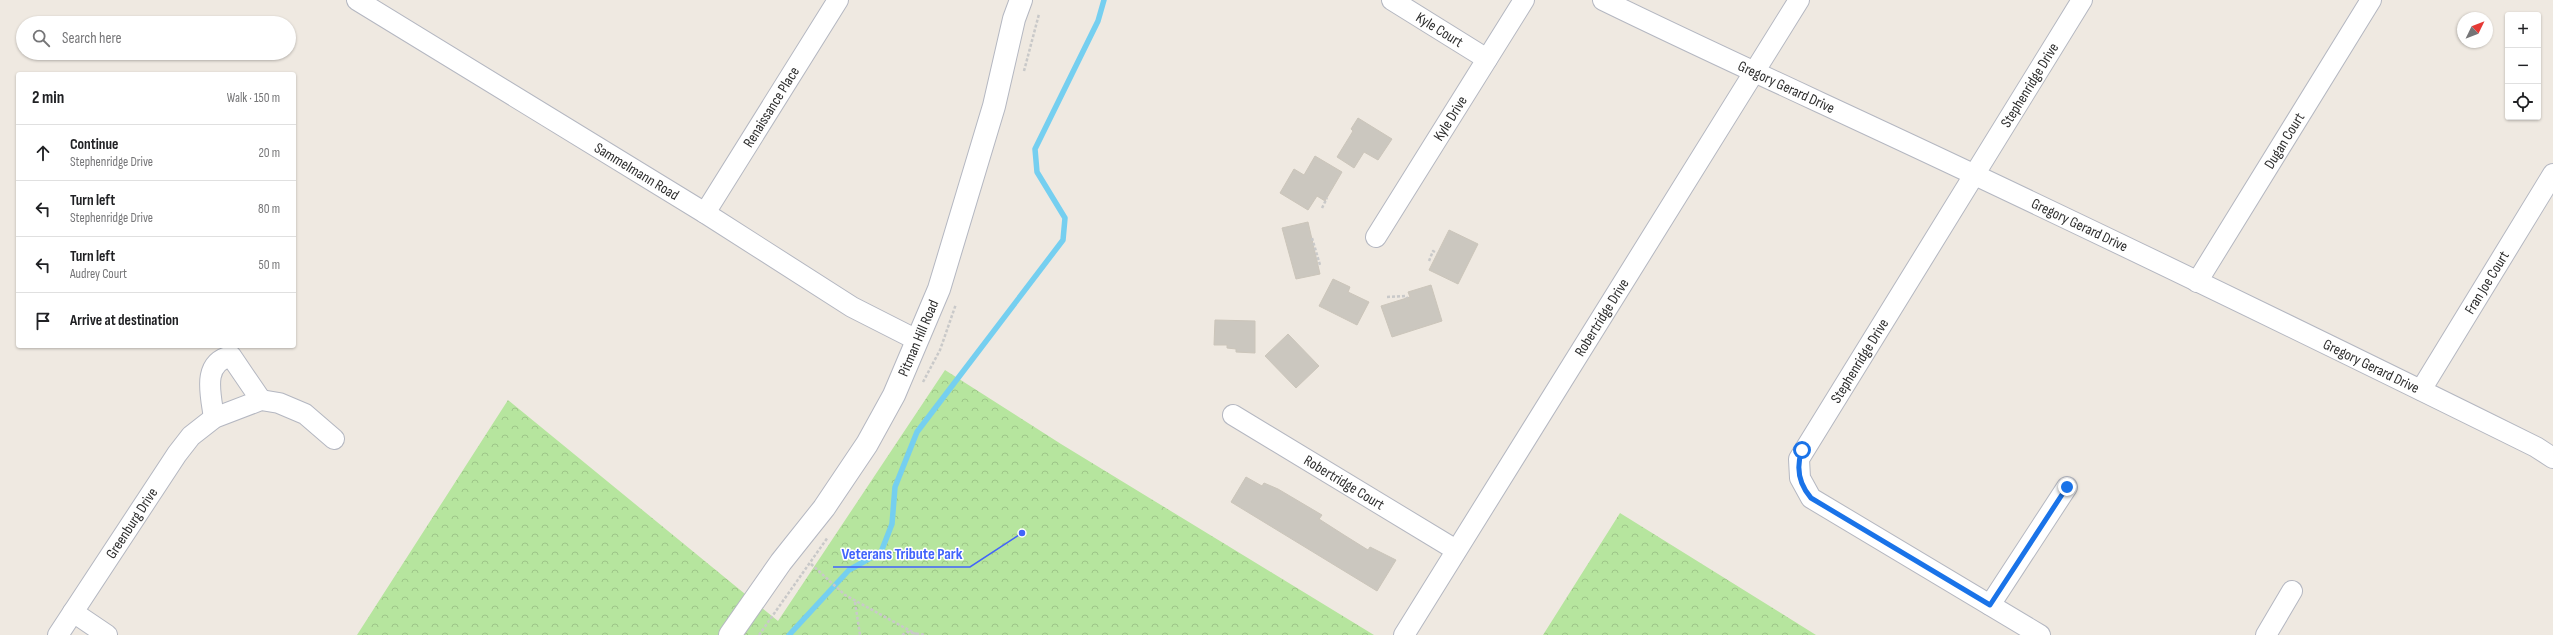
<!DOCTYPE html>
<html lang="en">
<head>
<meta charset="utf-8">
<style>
	:root { --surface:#fff; --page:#f2f2f2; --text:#202124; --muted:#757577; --line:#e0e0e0 }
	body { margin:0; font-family:"Sofia Sans Condensed",sans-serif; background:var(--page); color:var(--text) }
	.controls { position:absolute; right:12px; top:12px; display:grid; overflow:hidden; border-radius:4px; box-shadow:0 1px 3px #0004 }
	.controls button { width:36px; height:36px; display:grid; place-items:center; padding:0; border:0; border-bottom:1px solid var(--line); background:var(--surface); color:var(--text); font:20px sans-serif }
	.compass { position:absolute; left:2457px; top:12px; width:36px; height:36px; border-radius:50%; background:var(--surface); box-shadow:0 1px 3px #0004; rotate:47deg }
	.stop { position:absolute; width:12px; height:12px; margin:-9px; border:3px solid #1a73e8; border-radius:50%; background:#fff }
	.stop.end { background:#1a73e8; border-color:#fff; box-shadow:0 1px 4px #0008 }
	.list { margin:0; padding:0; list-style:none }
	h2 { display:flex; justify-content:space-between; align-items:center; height:52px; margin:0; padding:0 16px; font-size:17px }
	h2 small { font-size:13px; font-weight:400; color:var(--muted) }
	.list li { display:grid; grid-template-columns:26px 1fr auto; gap:12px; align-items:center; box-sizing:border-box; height:56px; padding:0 16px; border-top:1px solid var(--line) }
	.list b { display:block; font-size:15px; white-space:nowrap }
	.list p { margin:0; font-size:13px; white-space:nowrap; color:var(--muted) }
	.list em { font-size:13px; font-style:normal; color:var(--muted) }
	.icon { flex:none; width:22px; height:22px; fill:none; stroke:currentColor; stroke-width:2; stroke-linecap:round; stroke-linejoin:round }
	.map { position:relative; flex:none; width:2553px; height:635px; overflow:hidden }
	.search { position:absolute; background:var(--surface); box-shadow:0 1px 3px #0004; left:16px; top:16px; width:280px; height:44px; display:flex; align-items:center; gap:10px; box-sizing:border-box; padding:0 14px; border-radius:22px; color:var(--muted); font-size:15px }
	.panel { position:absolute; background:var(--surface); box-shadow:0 1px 3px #0004; left:16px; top:72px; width:280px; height:276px; border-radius:4px }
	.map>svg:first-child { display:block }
</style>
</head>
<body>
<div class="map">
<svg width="2553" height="635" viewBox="0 0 2553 635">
	<defs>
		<pattern id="park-crowns" width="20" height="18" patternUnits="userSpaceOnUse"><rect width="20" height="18" fill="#b6e59e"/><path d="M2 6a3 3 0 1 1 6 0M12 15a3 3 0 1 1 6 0" fill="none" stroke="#9dc588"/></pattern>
	</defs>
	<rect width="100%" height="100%" fill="#efe9e1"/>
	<path fill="url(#park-crowns)" d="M945,370L1061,444L1374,635H357L508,400L778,621Z
		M1620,513L1816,635H1543Z"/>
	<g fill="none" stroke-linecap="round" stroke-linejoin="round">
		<path stroke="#75cff0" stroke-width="5.5" d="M789,635L849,570L881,552L892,524L895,487L917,432L1063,240L1065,218L1037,172L1035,149L1098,21L1104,0"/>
	</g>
	<path fill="#cbc7bf" stroke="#cbc5ba" d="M1358,118L1392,139L1378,160L1364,152L1354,168L1337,157L1353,131L1351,129Z
		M1315,156L1342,172L1325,201L1317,196L1308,210L1280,193L1294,169L1304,175Z
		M1308,222L1320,274L1296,279L1282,228Z
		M1449,230L1478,244L1458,284L1429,270Z
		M1333,279L1350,287L1348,292L1369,302L1357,325L1319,306Z
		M1431,285L1442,321L1392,337L1381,306L1410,297L1408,292Z
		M1215,320L1255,321V353L1236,352V349L1227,348V345H1214Z
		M1288,334L1319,366L1296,388L1265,356Z
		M1246,477L1262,486L1264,483L1278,489L1322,515L1319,519L1344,535L1368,550L1370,547L1396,560L1377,591L1231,502Z"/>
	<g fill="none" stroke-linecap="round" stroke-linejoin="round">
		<defs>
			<g id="minor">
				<path id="s1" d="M357,0L705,213L852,307L917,340"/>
				<path id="s2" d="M1392,0L1487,59"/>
				<path id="s3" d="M1603,0C1726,60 1851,116 1975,175C2163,264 2350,355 2536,447L2553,458"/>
				<path id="s4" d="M705,213L838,0"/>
				<path id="s5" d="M1376,237L1524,0"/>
				<path id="s6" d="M2197,282L2371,0"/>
				<path id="s7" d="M2421,390L2553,174"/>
				<path id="s8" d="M1233,415L1456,550"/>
				<path d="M214,418C211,395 201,363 231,356L261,400"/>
				<path d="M1990,605L2067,487"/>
				<path d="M73,612L107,635"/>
				<path id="s9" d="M58,635L177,454L191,436L214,418L261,400L279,403L305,414L334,439"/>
				<path id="s10" d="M1404,635L1799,0"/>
				<path id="s11" d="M2040,635L1811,498L1800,478L1799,459L2082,0"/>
				<path d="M2266,635L2292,591"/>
			</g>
			<g id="secondary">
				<path id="s12" d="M730,635L781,562L824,508L867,444L894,395L939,289L994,106L1014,19L1021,0"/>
			</g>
		</defs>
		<use href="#minor" stroke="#b4b7c1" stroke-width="22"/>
		<use href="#secondary" stroke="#b4b7c1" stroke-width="24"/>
		<path stroke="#c9c9c9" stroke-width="2.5" stroke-dasharray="3 2" stroke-linecap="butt" d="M1024,71L1039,14
			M1322,208L1327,198
			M1312,238L1320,265
			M1429,261L1433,251L1437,253
			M1387,297L1406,296L1407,298
			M923,382L940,350L956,304
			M811,564L845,595L916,634
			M855,602L860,635
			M759,635L828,537
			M902,635L907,632L925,635"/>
		<use href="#minor" stroke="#fff" stroke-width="20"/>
		<use href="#secondary" stroke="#fff" stroke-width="22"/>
	</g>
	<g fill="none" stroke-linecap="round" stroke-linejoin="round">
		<path stroke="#1a73e8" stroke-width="5" d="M1802,450C1796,467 1799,484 1811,498L1990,605L2067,487"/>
	</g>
	<g text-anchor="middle" stroke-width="3" stroke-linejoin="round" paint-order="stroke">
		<g font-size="15" fill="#2e2e2e" stroke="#fff">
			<text dy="5" stroke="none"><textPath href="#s2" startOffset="56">Kyle Court</textPath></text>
			<text dy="5" stroke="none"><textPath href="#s11" startOffset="748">Stephenridge Drive</textPath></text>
			<text dy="5" stroke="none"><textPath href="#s3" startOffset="203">Gregory Gerard Drive</textPath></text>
			<text dy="5" stroke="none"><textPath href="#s4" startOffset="125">Renaissance Place</textPath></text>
			<text dy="5" stroke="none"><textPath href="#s5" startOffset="140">Kyle Drive</textPath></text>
			<text dy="5" stroke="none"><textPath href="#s6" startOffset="166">Dugan Court</textPath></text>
			<text dy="5" stroke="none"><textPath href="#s1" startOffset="328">Sammelmann Road</textPath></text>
			<text dy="5" stroke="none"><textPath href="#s3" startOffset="527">Gregory Gerard Drive</textPath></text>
			<text dy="5" stroke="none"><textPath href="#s7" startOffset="126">Fran Joe Court</textPath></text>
			<text dy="5" stroke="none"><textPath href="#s10" startOffset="374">Robertridge Drive</textPath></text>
			<text dy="5" stroke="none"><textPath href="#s12" startOffset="353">Pitman Hill Road</textPath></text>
			<text dy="5" stroke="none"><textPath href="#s11" startOffset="424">Stephenridge Drive</textPath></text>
			<text dy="5" stroke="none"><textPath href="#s3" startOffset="851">Gregory Gerard Drive</textPath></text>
			<text dy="5" stroke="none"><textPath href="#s8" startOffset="130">Robertridge Court</textPath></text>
			<text dy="5" stroke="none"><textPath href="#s9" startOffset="134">Greenburg Drive</textPath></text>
		</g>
	</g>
	<path fill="none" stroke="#4264fb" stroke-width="1.5" d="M1022 533L970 567H833"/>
	<circle fill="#4264fb" stroke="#fff" stroke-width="1.5" cx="1022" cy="533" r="4"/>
	<g font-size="16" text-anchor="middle" font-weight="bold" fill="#4264fb" stroke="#fff" stroke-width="3" stroke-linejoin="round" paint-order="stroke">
		<text x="902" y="559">Veterans Tribute Park</text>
	</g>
</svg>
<div class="controls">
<button>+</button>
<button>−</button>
<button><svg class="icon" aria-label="locate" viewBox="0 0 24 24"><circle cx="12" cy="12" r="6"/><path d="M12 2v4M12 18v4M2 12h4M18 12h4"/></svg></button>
</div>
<svg class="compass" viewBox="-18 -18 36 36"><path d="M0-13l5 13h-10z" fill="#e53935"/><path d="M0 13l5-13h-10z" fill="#757577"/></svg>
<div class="stop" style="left:1802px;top:450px"></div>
<div class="stop end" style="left:2067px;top:487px"></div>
<div class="search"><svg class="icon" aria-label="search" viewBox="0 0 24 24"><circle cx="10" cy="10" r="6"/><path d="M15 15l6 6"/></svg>Search here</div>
<section class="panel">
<h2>2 min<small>Walk · 150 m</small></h2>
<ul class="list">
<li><svg class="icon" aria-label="ahead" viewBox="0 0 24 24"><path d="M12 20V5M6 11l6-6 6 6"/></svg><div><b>Continue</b><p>Stephenridge Drive</p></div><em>20 m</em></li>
<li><svg class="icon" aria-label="left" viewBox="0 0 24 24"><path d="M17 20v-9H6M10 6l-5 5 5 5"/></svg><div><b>Turn left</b><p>Stephenridge Drive</p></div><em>80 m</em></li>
<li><svg class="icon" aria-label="left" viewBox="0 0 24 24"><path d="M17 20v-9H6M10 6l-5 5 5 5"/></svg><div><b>Turn left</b><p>Audrey Court</p></div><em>50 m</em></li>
<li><svg class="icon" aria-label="arrive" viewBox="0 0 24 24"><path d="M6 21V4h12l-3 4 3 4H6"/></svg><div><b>Arrive at destination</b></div></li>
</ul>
</section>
</div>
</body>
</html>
